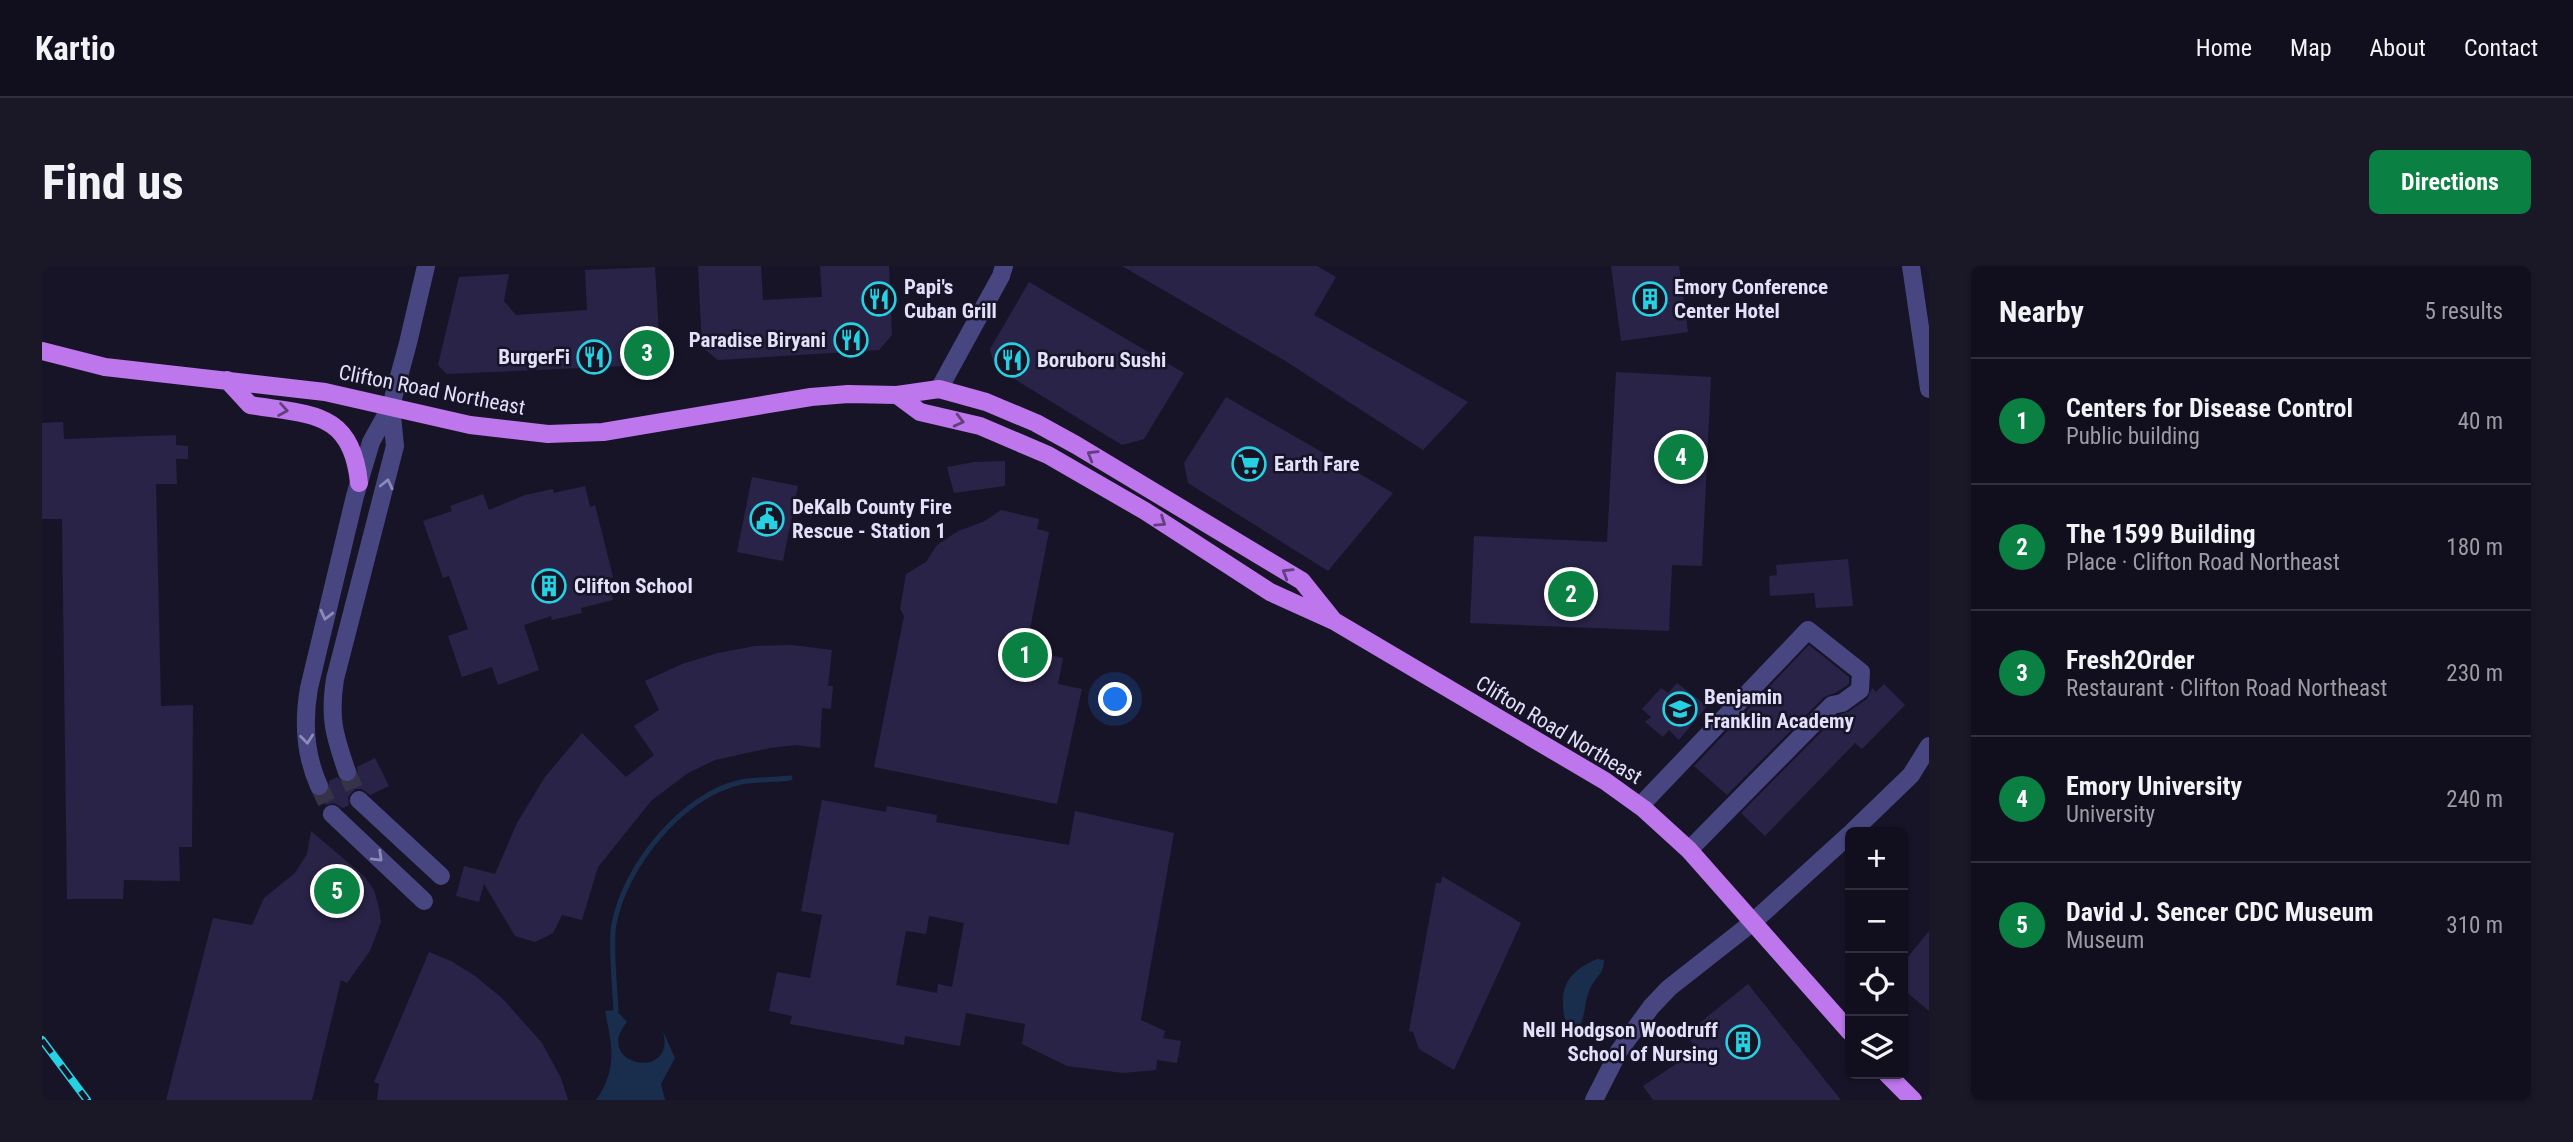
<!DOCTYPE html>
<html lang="en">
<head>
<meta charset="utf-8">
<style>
	:root { --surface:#110f1e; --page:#1a1827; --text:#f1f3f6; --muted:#9c9ca4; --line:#302f3c; --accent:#0b8043 }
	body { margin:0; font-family:"Roboto Condensed",sans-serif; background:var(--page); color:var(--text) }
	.controls { position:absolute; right:21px; bottom:21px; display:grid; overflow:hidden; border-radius:10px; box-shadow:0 2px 5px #0004 }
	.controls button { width:63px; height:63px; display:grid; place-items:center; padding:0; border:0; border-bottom:2px solid var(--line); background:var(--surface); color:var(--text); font:35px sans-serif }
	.you { position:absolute; left:1074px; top:434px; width:24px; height:24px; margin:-18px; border:5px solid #fff; border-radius:50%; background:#1a73e8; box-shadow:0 0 0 10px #1a73e833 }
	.badge { display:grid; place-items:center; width:46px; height:46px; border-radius:50%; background:var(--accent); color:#fff; font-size:23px; font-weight:700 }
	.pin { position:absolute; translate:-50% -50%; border:4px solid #fff; box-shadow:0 2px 7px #0006 }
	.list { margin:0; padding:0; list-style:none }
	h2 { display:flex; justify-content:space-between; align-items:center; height:91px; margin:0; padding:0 28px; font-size:30px }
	h2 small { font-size:23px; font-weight:400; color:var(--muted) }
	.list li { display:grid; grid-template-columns:46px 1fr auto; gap:21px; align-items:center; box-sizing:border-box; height:126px; padding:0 28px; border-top:2px solid var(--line) }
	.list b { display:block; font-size:26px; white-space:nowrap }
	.list p { margin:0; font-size:23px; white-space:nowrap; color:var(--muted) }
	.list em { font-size:23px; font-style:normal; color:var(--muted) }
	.icon { flex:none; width:38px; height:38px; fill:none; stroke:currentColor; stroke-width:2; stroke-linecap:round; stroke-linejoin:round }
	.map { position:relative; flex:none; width:1887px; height:834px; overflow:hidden; border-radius:10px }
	header { display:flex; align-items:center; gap:42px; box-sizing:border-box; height:98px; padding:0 35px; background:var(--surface); border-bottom:2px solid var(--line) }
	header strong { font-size:33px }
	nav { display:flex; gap:38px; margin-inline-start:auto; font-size:24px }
	.intro { display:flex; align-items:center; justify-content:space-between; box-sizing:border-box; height:168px; padding:0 42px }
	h1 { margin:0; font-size:49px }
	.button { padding:18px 32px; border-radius:10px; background:var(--accent); color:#fff; font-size:24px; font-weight:700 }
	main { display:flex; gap:42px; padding:0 42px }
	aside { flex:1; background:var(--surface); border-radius:10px; box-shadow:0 2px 5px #0004 }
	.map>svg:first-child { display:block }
</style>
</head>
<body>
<header>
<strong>Kartio</strong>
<nav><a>Home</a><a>Map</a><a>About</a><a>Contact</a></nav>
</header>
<div class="intro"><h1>Find us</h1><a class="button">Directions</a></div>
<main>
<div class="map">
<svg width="1887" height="834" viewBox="0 0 1887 834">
	<rect width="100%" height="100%" fill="#171428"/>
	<path fill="#192e4d" d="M1555,693L1562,694C1562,708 1553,711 1548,723C1542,736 1544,749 1537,762L1525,763C1516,728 1520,708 1555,693Z
		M574,744L585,756C549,799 635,817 621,765L633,792L619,818L623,834H554C576,802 570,780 563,745Z"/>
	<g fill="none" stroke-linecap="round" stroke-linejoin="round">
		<path stroke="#192e4d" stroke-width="5" d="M574,744C573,721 568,678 572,658C583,600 640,529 699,516C715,513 732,514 748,512"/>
	</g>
	<path fill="#292347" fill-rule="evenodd" d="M656,0H719L721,34L780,31L778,0H847L850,69L837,84L676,94L660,81Z
		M1080,0H1275L1294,11L1272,49L1426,136L1381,184L1245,96Z
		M1569,0H1637L1646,66L1579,75Z
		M613,1L618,85L605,99L405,108L396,99L417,11L467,8L462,35L474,49L545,44L543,4Z
		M987,16L1142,107L1102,173L1080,179L953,101L948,83Z
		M1574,106L1669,111L1660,300L1630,299L1627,365L1428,357L1432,270L1565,276Z
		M1184,131L1351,227L1286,305L1146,217L1142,197Z
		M21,156L22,173L134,169V179L146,180V193H134L135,218H114L119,440L151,439L150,581H137L138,615L82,614L81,633H25L20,253H0V157Z
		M963,195V220L912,227L905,201L932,196Z
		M710,211L756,220L741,295L695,286Z
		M543,220L548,241L553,239L571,311L566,313L571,334L539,342L540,347L510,354L509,350L482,359L497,404L456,419L450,401L420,411L406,370L426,363L407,310L401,312L381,255L410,245L408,240L441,228L447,244L483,229L511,223L512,227Z
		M959,244L997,253L995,263L1007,266L986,373L992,385L1021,392L1016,418L1040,423L1015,538L832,501L862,350L858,343L864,308L884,296L895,279L916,265L941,256Z
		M1806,293L1811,340L1774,342L1772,327L1728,330L1727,310L1735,309L1734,299Z
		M750,379L790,384L786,420H791L789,443L780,442L778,482L754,479L728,482L673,494L646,507L609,535L556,601L540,654L520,649L511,667L493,676L473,670L442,618L437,636L414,630L422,600L453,608L475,557L503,511L540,467L584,511L612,489L592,460L617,444L603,415L640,398L676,387L713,380Z
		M1767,379L1807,411V418L1795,426L1782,431L1685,529L1652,500Z
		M1635,417L1665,440L1637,474L1627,464L1621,471L1603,456L1609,451L1600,443L1619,422L1626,427Z
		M1842,418L1863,439L1820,483L1813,477L1723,570L1699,547L1796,449L1806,446L1825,433L1830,422L1834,426Z
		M333,492L347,520L328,529L320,523H313L306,531L307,539L301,542L292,537L284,539L280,531L286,526L287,515L295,511L302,517L309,516L316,509L315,501Z
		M780,534L844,546L845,540L895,549L894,556L1027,579L1033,545L1132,567L1099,754L1123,765L1121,772L1139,775L1135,797L1115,794L1114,804L1081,807L1025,800L980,778L983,758L924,747L918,780L863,770L862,779L748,758L750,750L727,745L735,706L768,712L780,649L759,645ZM887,650L922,657L910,721L896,718L895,727L854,719L864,665L884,668Z
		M269,565L323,611L332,624L337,642L339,656L328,685L305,717L299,714L270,834H124L171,652L210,659L222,632L253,607L265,588Z
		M1400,610L1479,657L1412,804L1377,783L1371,766L1367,765L1394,617H1399Z
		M1887,665V745L1861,723V697Z
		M387,686L409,695L433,710L460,732L500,777L519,812L526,834H335L337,818L332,816Z
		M1706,718L1799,834H1611L1601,820L1655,784L1644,768Z"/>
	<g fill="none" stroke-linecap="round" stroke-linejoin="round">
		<path stroke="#363348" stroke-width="18" stroke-dasharray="18 9" stroke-linecap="butt" d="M305,506L317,534
			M277,520L290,548"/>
		<path stroke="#474681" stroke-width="18" d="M1869,0L1887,123
			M897,123L959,10L962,0
			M305,506C292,468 287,452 293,413L353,180L349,140
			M277,520C263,489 261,456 267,422L313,230L329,176L349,140L366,77L384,0
			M317,534L399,610
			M1598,540L1766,364L1819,406L1818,424L1800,437L1790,439L1647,584
			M290,548L382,635
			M1810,566L1869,509L1887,480
			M1552,834L1577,785L1609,741L1627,722L1711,656L1808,568"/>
		<path stroke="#bd76ec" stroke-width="18" d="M0,85L63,101L283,126L428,159L506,168L561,166L769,131L806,128L855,129L897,123L944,136L994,157L1034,179L1260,315L1292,355
			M185,114L208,139C268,149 310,144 317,217
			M855,129L878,146L938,160L1006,189L1103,245L1228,326L1292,355L1563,515L1602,543L1647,584L1808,766
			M1845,808L1871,834"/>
		<defs>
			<path id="rail" d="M0,774L45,834"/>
		</defs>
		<use href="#rail" stroke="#26d2e1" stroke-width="8"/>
		<use href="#rail" stroke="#171428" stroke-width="5" stroke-dasharray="16" stroke-linecap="butt"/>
	</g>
	<defs><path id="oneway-chevron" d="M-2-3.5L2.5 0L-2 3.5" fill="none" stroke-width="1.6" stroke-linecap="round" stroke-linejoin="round" transform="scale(1.75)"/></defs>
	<g stroke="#624080">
		<use href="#oneway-chevron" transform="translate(241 144) rotate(9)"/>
		<use href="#oneway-chevron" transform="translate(917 155) rotate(14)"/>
		<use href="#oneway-chevron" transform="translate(1050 189) rotate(-149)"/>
		<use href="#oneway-chevron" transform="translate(1119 256) rotate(34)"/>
		<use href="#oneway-chevron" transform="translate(1245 307) rotate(-149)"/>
	</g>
	<g stroke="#8d8bb8">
		<use href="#oneway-chevron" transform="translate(345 218) rotate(-77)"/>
		<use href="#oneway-chevron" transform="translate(284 349) rotate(104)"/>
		<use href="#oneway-chevron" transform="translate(265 473) rotate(84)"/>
		<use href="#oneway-chevron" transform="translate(336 591) rotate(44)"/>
	</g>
	<defs>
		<symbol id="restaurant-ring" viewBox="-11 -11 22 22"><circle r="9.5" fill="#171428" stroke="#26d2e1" stroke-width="1.5"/><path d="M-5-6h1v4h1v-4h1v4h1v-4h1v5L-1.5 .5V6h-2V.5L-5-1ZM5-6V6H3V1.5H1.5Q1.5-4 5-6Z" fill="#26d2e1"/></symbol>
		<symbol id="building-ring" viewBox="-11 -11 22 22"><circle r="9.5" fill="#171428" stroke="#26d2e1" stroke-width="1.5"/><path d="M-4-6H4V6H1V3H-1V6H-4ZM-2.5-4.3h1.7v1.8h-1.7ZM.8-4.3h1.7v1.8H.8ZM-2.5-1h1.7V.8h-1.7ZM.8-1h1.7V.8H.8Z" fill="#26d2e1"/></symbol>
		<symbol id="supermarket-ring" viewBox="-11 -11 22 22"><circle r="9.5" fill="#171428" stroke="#26d2e1" stroke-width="1.5"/><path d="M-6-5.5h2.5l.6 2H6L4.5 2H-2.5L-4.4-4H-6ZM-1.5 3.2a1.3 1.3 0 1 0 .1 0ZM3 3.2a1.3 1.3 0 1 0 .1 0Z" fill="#26d2e1"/></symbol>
		<symbol id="civic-ring" viewBox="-11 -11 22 22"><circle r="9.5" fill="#171428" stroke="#26d2e1" stroke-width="1.5"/><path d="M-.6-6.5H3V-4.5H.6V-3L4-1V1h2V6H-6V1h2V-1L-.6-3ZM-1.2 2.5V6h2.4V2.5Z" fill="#26d2e1"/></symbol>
		<symbol id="school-ring" viewBox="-11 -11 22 22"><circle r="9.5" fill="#171428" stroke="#26d2e1" stroke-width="1.5"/><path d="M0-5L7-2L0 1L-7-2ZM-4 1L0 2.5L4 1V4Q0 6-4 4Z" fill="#26d2e1"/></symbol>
	</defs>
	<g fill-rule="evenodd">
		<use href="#restaurant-ring" x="818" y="14" width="38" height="38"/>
		<use href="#building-ring" x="1589" y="14" width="38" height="38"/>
		<use href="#restaurant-ring" x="790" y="55" width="38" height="38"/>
		<use href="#restaurant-ring" x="533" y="72" width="38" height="38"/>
		<use href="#restaurant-ring" x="951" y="75" width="38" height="38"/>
		<use href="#supermarket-ring" x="1188" y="179" width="38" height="38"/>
		<use href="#civic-ring" x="706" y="234" width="38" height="38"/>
		<use href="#building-ring" x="488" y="301" width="38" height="38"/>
		<use href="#school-ring" x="1619" y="424" width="38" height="38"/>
		<use href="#building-ring" x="1682" y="757" width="38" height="38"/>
	</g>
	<g text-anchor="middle" stroke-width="5" stroke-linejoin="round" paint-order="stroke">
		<g font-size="21" font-weight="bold" fill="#e3e0fb" stroke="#171428" text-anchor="start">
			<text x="862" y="28">Papi's<tspan x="862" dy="24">Cuban Grill</tspan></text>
			<text x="1632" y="28">Emory Conference<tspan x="1632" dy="24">Center Hotel</tspan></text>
			<text x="784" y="81" text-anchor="end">Paradise Biryani</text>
			<text x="528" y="98" text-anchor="end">BurgerFi</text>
			<text x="995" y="101">Boruboru Sushi</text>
			<text x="1232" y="205">Earth Fare</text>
			<text x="750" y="248">DeKalb County Fire<tspan x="750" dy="24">Rescue - Station 1</tspan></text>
			<text x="532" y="327">Clifton School</text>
			<text x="1662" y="438">Benjamin<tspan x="1662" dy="24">Franklin Academy</tspan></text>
			<text x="1676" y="771" text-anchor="end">Nell Hodgson Woodruff<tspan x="1676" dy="24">School of Nursing</tspan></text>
		</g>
		<g font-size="21" fill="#e3e0fb" stroke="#171428">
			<text transform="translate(390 124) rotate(11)" y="7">Clifton Road Northeast</text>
			<text transform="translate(1517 464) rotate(31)" y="7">Clifton Road Northeast</text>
		</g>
	</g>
</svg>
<div class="controls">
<button>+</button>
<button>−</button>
<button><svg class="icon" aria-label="locate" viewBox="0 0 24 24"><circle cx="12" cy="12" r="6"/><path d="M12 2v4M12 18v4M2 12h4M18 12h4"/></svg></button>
<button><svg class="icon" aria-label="layers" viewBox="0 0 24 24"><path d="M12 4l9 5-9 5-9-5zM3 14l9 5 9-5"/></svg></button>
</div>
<div class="you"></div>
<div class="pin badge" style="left:983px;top:389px">1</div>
<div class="pin badge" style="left:1529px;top:328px">2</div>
<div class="pin badge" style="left:605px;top:87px">3</div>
<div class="pin badge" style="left:1639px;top:191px">4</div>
<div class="pin badge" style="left:295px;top:625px">5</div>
</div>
<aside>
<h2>Nearby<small>5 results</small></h2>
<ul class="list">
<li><span class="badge">1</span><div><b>Centers for Disease Control</b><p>Public building</p></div><em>40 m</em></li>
<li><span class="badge">2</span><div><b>The 1599 Building</b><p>Place · Clifton Road Northeast</p></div><em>180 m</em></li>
<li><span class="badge">3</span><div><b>Fresh2Order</b><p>Restaurant · Clifton Road Northeast</p></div><em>230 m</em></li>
<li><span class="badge">4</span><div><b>Emory University</b><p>University</p></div><em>240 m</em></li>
<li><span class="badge">5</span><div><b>David J. Sencer CDC Museum</b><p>Museum</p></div><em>310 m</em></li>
</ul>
</aside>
</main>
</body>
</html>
